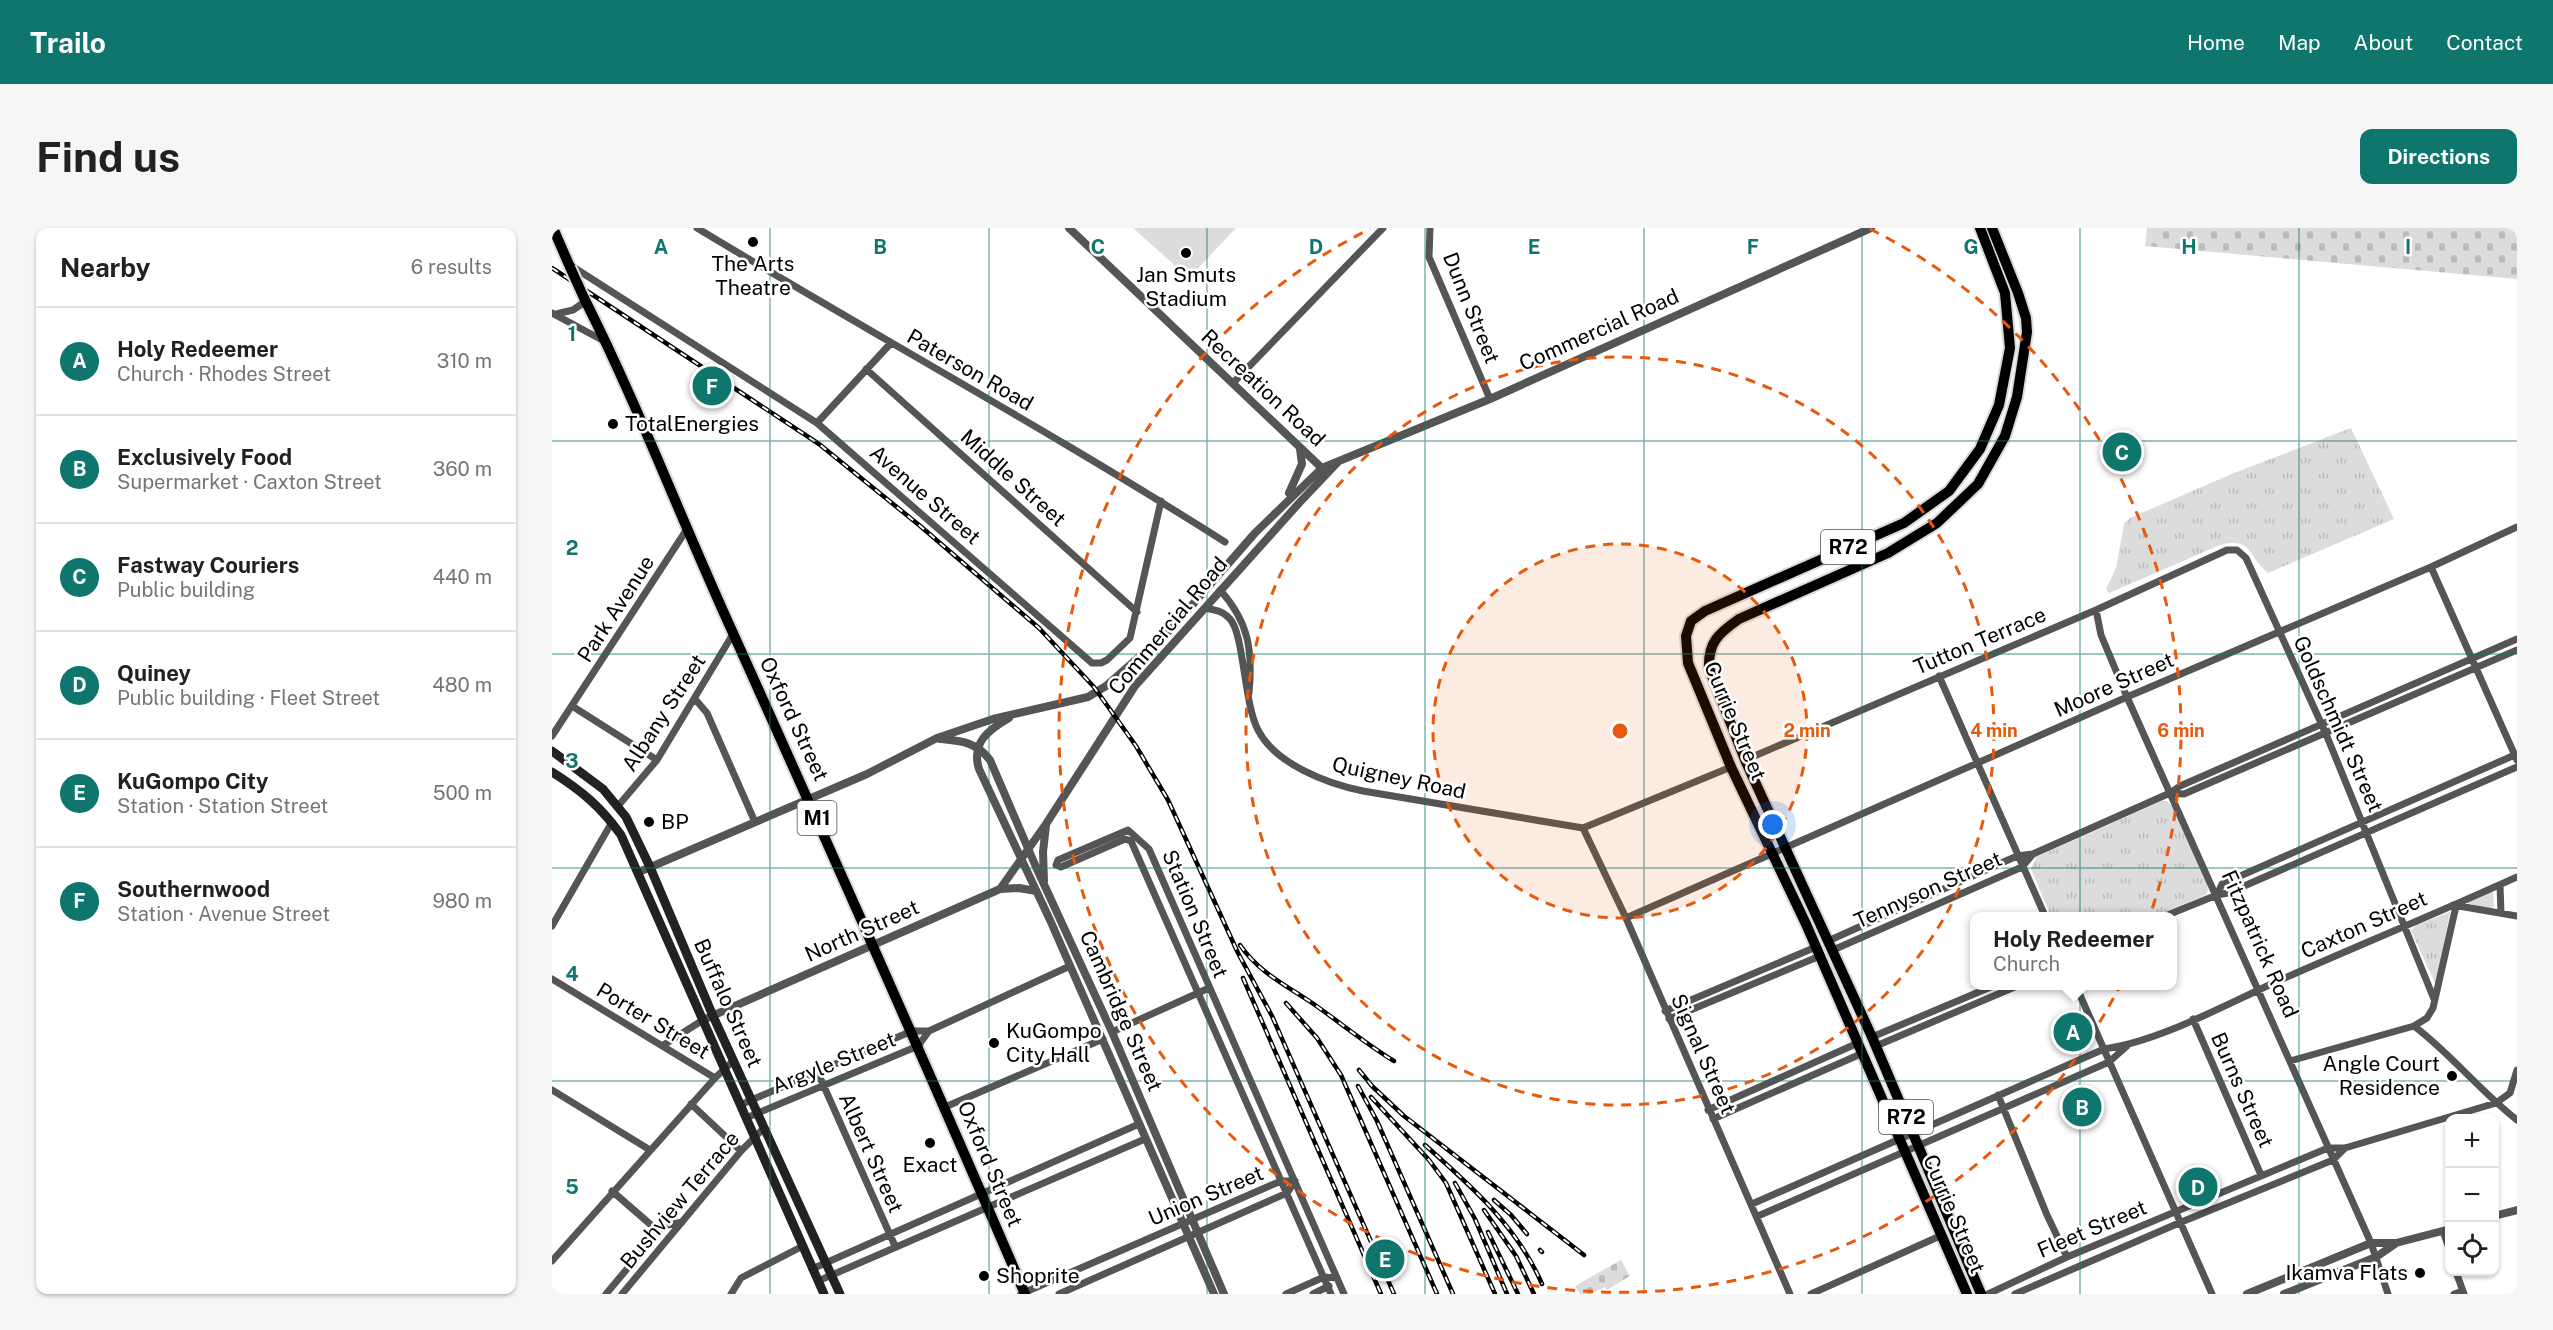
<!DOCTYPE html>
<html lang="en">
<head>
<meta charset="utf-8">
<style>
	:root { --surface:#fff; --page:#f6f6f6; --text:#202124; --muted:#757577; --line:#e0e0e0; --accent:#0f766e }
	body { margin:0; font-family:"Public Sans",sans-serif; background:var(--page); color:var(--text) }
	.controls { position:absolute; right:18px; bottom:18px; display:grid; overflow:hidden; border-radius:12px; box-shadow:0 2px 4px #0004 }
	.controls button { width:54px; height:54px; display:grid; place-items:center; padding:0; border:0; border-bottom:2px solid var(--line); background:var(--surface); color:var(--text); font:30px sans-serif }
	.you { position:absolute; left:1221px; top:597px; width:21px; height:21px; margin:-15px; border:4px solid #fff; border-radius:50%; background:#1a73e8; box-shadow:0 0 0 9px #1a73e833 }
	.badge { display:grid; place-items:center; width:39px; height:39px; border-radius:50%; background:var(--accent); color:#fff; font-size:20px; font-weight:700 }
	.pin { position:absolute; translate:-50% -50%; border:3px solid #fff; box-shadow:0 2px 6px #0006 }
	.popup { position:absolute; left:1418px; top:684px; width:207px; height:78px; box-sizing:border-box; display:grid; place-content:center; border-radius:12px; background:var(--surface); filter:drop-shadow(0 2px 4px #0005); font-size:20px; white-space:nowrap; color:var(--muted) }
	.popup b { font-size:22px; color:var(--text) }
	.popup::after { content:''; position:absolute; left:50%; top:100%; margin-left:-12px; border:12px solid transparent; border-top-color:var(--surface) }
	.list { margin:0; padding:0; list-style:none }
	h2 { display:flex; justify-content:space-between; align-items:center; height:78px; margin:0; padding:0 24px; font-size:26px }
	h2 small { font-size:20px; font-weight:400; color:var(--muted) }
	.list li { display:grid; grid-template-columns:39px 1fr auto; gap:18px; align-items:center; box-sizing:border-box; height:108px; padding:0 24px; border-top:2px solid var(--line) }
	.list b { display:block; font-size:22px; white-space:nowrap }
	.list p { margin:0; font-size:20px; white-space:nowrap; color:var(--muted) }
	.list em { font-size:20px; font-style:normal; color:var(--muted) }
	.icon { flex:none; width:33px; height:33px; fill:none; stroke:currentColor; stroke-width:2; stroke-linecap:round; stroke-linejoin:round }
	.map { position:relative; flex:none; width:1965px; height:1066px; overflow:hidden; border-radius:12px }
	header { display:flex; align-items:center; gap:36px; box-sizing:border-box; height:84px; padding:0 30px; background:var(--accent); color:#fff }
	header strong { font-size:28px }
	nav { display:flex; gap:33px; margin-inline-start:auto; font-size:21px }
	.intro { display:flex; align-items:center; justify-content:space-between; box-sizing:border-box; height:144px; padding:0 36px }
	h1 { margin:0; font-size:42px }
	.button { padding:15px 27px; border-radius:12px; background:var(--accent); color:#fff; font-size:21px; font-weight:700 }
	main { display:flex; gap:36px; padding:0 36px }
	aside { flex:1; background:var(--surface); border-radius:12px; box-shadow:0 2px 4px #0004 }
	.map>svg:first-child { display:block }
</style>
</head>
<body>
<header>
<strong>Trailo</strong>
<nav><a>Home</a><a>Map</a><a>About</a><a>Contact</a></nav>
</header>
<div class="intro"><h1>Find us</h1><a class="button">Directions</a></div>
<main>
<aside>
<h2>Nearby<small>6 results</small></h2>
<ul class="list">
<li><span class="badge">A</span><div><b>Holy Redeemer</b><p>Church · Rhodes Street</p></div><em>310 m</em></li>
<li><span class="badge">B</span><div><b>Exclusively Food</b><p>Supermarket · Caxton Street</p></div><em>360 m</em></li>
<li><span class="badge">C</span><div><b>Fastway Couriers</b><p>Public building</p></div><em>440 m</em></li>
<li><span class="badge">D</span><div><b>Quiney</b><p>Public building · Fleet Street</p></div><em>480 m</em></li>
<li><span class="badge">E</span><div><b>KuGompo City</b><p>Station · Station Street</p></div><em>500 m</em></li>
<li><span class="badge">F</span><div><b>Southernwood</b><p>Station · Avenue Street</p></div><em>980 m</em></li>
</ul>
</aside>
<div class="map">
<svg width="1965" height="1066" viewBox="0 0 1965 1066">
	<defs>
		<pattern id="grass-tufts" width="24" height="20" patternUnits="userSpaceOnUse" patternTransform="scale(1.5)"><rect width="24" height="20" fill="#dcdcdc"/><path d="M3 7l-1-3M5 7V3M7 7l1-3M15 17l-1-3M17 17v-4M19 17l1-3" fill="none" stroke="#bbb"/></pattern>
		<pattern id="cemetery-stones" width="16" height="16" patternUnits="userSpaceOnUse" patternTransform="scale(1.5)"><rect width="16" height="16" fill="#dcdcdc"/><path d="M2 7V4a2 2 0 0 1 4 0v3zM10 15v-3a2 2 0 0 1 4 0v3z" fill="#bbb"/></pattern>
	</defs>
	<rect width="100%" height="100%" fill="#fff"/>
	<path fill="url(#grass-tufts)" d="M1799,200L1842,291L1716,345C1695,328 1701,309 1668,317L1557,365L1554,361L1564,340L1572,296L1578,290L1682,245Z
		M1610,573H1615L1621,579L1655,656L1656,662L1654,667L1603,688H1499L1479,641L1484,629Z
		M1941,663L1942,678L1939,681L1914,675Z
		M1898,684L1884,757L1859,703L1864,697Z"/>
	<path fill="url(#cemetery-stones)" d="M1595,0H1965V51L1593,18Z
		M1069,1032L1078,1048L1055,1062L1053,1059L1039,1066H1028L1023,1058Z"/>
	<path fill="#dcdcdc" d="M581,0H684L637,50Z"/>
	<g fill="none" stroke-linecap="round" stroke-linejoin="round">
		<defs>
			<path id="primary" d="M1,0L18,39
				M32,70C87,179 130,294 181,405C280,625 378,845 473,1066
				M1415,1066L1254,696L1179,539L1136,435L1134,408L1139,393L1153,383L1352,295L1397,263L1428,221L1447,177L1458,120L1453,65L1428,0
				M1429,1066L1320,809L1193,532L1157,440C1156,414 1167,405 1187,391L1336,325L1385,295L1426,256L1453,208L1465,169L1475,104L1474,90L1466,65L1440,0"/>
		</defs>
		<use href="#primary" stroke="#dbdbdb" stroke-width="14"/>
		<path stroke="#555" stroke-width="7" d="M145,0C320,106 500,204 673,314
			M878,0L877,29L938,171
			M18,37L265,195L540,435H549L555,432L578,410L609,273
			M0,85L52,113
			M4,86L21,82L34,73
			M314,141L585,384
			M681,155L831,0
			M265,195L339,115
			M1879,339L1965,532
			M668,362C697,394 701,423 697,465
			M653,380C663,382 671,383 678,391C692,406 692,476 706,502C723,536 776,556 811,563L1031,600
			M1544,382L1549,407L1575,469L1819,1015L1836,1066
			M1387,448L1493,688
			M143,471L155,485L203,594
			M20,478L105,532
			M0,508L135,301
			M1193,532L1544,382L1675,322H1685L1694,330L1774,506L1882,771
			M1618,565L1632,566L1965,422
			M66,578L105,532L181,406
			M1031,600L1074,690L1238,1066
			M1031,600L1179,539
			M1948,657L1949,685
			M1665,667L1670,656L1965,526
			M1901,677L1965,688
			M1613,688L1665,667L1676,665L1965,539
			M1074,690L1575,469L1879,339L1965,299
			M0,698L60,594
			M1276,713L1465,628L1481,626L1618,565L1628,558L1965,411
			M1281,722L1470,639L1481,626
			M0,751L163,850L181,833
			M1524,758L1660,1066
			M1113,783L1264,719
			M1117,791L1268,728
			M1641,791L1709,947
			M1862,798L1875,790L1881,780L1904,678
			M560,804L657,760
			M1320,809L1441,758
			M110,818L151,792
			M1324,818L1465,758
			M1738,833L1862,798C1899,826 1928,863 1965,892
			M266,845L343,1018
			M0,862L98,922
			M1446,867L1495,987L1515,1029
			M139,876L189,923
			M188,877L360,803H377L518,738
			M393,879L551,811
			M1156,882L1306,815
			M194,890L366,818L377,803
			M1161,891L1311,825
			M60,963L106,1003
			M1200,976L1552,821C1606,814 1675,776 1726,753C1805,718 1886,685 1965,649
			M1206,988L1557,834L1575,818
			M1891,1003L1898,1023
			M0,1033L163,850
			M260,1041L587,896
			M1904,1044L1912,1066
			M266,1053L593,911
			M54,1066L111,998L130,994
			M70,1066L189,923L212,900
			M179,1066L189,1050L249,1019
			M469,1066L729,953H743
			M507,1066L735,965L743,953
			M734,1066L772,1049L785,1050
			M761,1066L777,1058
			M779,1066L579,613L573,611L509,639L504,637L506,632L576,602L597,621L792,1066
			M1259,1066L1388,1008
			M1436,1066L1515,1029L1776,920H1793L1944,875L1958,865L1965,842
			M1463,1066L1627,995L1781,932L1793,920
			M1902,1066L1911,1063"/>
		<path stroke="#555" stroke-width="8" d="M517,0L774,244
			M737,265L750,236L748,221
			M457,490C436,502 419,515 427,541L498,692L662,1066
			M388,511C410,513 424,514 438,532L484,639L560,804L672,1066
			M87,644L315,546L385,510L441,491L536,469L554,458L620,400L703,305L770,240L938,171L1319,0
			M492,653L491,624L494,597
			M448,661L467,660L484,663
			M151,792L448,661L494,596L583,458L748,274L785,235
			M1942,988L1965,982
			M1695,1066L1819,1015H1844L1898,1001
			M1732,1066L1824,1029L1843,1016"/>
		<path stroke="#222" stroke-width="9" d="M0,523L51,561L74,589L98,639L161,788L288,1066
			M0,544C30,563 49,579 69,607L272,1066"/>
		<use href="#primary" stroke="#000" stroke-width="10"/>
		<defs>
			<path id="rail" d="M0,40L267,216L367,297L487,400L542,459L584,518L616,572L686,725L720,788L842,1066
				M688,717C708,746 736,758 763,777C790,796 814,816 842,833
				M691,750L829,1066
				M734,775L765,810L789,847L885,1066
				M807,842L820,858L852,888L1032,1027
				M806,858L825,893L901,1066
				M819,869L877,932L894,955L943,1066
				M873,917C919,958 965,998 990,1056
				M903,955L923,991L955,1066
				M942,972L959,987L975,1006
				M932,982L964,1028L982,1066
				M936,1004L966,1066
				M988,1022L990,1024"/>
		</defs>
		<use href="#rail" stroke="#000" stroke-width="4.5"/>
		<use href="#rail" stroke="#fff" stroke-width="2" stroke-dasharray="7" stroke-linecap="butt"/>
		<defs>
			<path id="primary-bridge" d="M18,39L32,70"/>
		</defs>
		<use href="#primary-bridge" stroke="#dbdbdb" stroke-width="14" stroke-linecap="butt"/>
		<use href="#primary-bridge" stroke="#000" stroke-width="10"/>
	</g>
	<path fill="none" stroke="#0f766e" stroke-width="1.5" stroke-opacity="0.55" d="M218,0V1066M437,0V1066M655,0V1066M873,0V1066M1092,0V1066M1310,0V1066M1528,0V1066M1747,0V1066M0,213H1965M0,426H1965M0,640H1965M0,853H1965"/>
	<circle cx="1068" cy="503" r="187" fill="#e8590c" fill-opacity=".12"/>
	<g fill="none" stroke="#e8590c" stroke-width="3" stroke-dasharray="10 8">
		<circle cx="1068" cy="503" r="187"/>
		<circle cx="1068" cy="503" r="374"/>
		<path d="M1318 1A561 561 0 1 1 818 1"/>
	</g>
	<g fill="#000" stroke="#fff" stroke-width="2">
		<circle cx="201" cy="14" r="6"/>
		<circle cx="634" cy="25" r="6"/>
		<circle cx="61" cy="196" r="6"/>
		<circle cx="97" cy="594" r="6"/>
		<circle cx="442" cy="815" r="6"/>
		<circle cx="1900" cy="848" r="6"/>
		<circle cx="378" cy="915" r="6"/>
		<circle cx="1868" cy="1045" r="6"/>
		<circle cx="432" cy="1048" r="6"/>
	</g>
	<g text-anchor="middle" stroke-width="5" stroke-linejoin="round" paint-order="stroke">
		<g fill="#fff" stroke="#4c4c4c" stroke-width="1.5">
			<rect x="1269" y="302" width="54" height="34" rx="4.5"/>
			<rect x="245.5" y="573" width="39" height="34" rx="4.5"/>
			<rect x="1327" y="872" width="54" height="34" rx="4.5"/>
		</g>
		<g font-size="20" font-weight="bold" fill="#000">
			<text x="1296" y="326">R72</text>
			<text x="265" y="597">M1</text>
			<text x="1354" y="896">R72</text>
		</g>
		<g font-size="21" fill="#000" stroke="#fff" text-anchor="start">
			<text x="201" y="43" text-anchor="middle">The Arts<tspan x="201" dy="24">Theatre</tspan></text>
			<text x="634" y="54" text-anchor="middle">Jan Smuts<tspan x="634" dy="24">Stadium</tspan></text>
			<text x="73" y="203">TotalEnergies</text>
			<text x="109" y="601">BP</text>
			<text x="454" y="810">KuGompo<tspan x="454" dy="24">City Hall</tspan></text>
			<text x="1888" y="843" text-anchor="end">Angle Court<tspan x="1888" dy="24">Residence</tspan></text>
			<text x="378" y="944" text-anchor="middle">Exact</text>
			<text x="1856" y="1052" text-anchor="end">Ikamva Flats</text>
			<text x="444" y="1055">Shoprite</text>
		</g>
		<g font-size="21" fill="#000" stroke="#fff">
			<text transform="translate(919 80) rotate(68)" y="7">Dunn Street</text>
			<text transform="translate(1047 102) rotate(-24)" y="7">Commercial Road</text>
			<text transform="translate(418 142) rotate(30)" y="7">Paterson Road</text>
			<text transform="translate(711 160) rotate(43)" y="7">Recreation Road</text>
			<text transform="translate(461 250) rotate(42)" y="7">Middle Street</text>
			<text transform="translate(373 267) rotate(41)" y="7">Avenue Street</text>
			<text transform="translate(64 381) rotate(-57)" y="7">Park Avenue</text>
			<text transform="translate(616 398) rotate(-50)" y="7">Commercial Road</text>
			<text transform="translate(1428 413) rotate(-23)" y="7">Tutton Terrace</text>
			<text transform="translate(1562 457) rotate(-24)" y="7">Moore Street</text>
			<text transform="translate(112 485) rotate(-57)" y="7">Albany Street</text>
			<text transform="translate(242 491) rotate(65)" y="7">Oxford Street</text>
			<text transform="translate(1183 493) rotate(67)" y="7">Currie Street</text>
			<text transform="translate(1786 496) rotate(66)" y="7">Goldschmidt Street</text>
			<text transform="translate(847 550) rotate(12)" y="7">Quigney Road</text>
			<text transform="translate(1376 662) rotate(-24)" y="7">Tennyson Street</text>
			<text transform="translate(643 686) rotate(67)" y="7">Station Street</text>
			<text transform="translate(1812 697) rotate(-24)" y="7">Caxton Street</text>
			<text transform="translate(310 703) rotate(-24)" y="7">North Street</text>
			<text transform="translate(1708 716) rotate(66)" y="7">Fitzpatrick Road</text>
			<text transform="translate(176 775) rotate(66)" y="7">Buffalo Street</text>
			<text transform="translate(569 783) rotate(66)" y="7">Cambridge Street</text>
			<text transform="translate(101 793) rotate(31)" y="7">Porter Street</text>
			<text transform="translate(1151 826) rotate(66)" y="7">Signal Street</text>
			<text transform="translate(282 835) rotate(-22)" y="7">Argyle Street</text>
			<text transform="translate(1690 862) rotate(66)" y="7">Burns Street</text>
			<text transform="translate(319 925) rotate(66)" y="7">Albert Street</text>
			<text transform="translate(438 936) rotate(67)" y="7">Oxford Street</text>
			<text transform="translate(654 968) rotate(-23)" y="7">Union Street</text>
			<text transform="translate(128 972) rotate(-50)" y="7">Bushview Terrace</text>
			<text transform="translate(1402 986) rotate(67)" y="7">Currie Street</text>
			<text transform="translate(1540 1001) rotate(-23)" y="7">Fleet Street</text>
		</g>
	</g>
	<g font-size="20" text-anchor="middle" font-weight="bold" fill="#0f766e" stroke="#fff" stroke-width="5" stroke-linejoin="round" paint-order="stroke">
		<text x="109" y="26">A</text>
		<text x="328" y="26">B</text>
		<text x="546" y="26">C</text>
		<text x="764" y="26">D</text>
		<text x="982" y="26">E</text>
		<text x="1201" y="26">F</text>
		<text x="1419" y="26">G</text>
		<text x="1637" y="26">H</text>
		<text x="1856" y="26">I</text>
		<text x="20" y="113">1</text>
		<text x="20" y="327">2</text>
		<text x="20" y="540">3</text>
		<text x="20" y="753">4</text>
		<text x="20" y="966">5</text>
	</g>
	<circle cx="1068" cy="503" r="9" fill="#e8590c" stroke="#fff" stroke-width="3"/>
	<g font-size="18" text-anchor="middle" font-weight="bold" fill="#e8590c" stroke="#fff" stroke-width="5" stroke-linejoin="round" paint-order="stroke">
		<text x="1255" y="509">2 min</text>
		<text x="1442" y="509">4 min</text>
		<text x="1629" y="509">6 min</text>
	</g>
</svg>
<div class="controls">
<button>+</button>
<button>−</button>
<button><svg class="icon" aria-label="locate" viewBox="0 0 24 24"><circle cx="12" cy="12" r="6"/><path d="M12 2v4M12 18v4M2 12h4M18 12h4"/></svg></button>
</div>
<div class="you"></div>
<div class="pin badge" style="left:1521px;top:804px">A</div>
<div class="popup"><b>Holy Redeemer</b>Church</div>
<div class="pin badge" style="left:1530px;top:879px">B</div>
<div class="pin badge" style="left:1570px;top:224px">C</div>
<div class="pin badge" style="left:1646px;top:959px">D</div>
<div class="pin badge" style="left:833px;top:1031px">E</div>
<div class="pin badge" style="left:160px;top:158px">F</div>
</div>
</main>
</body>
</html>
